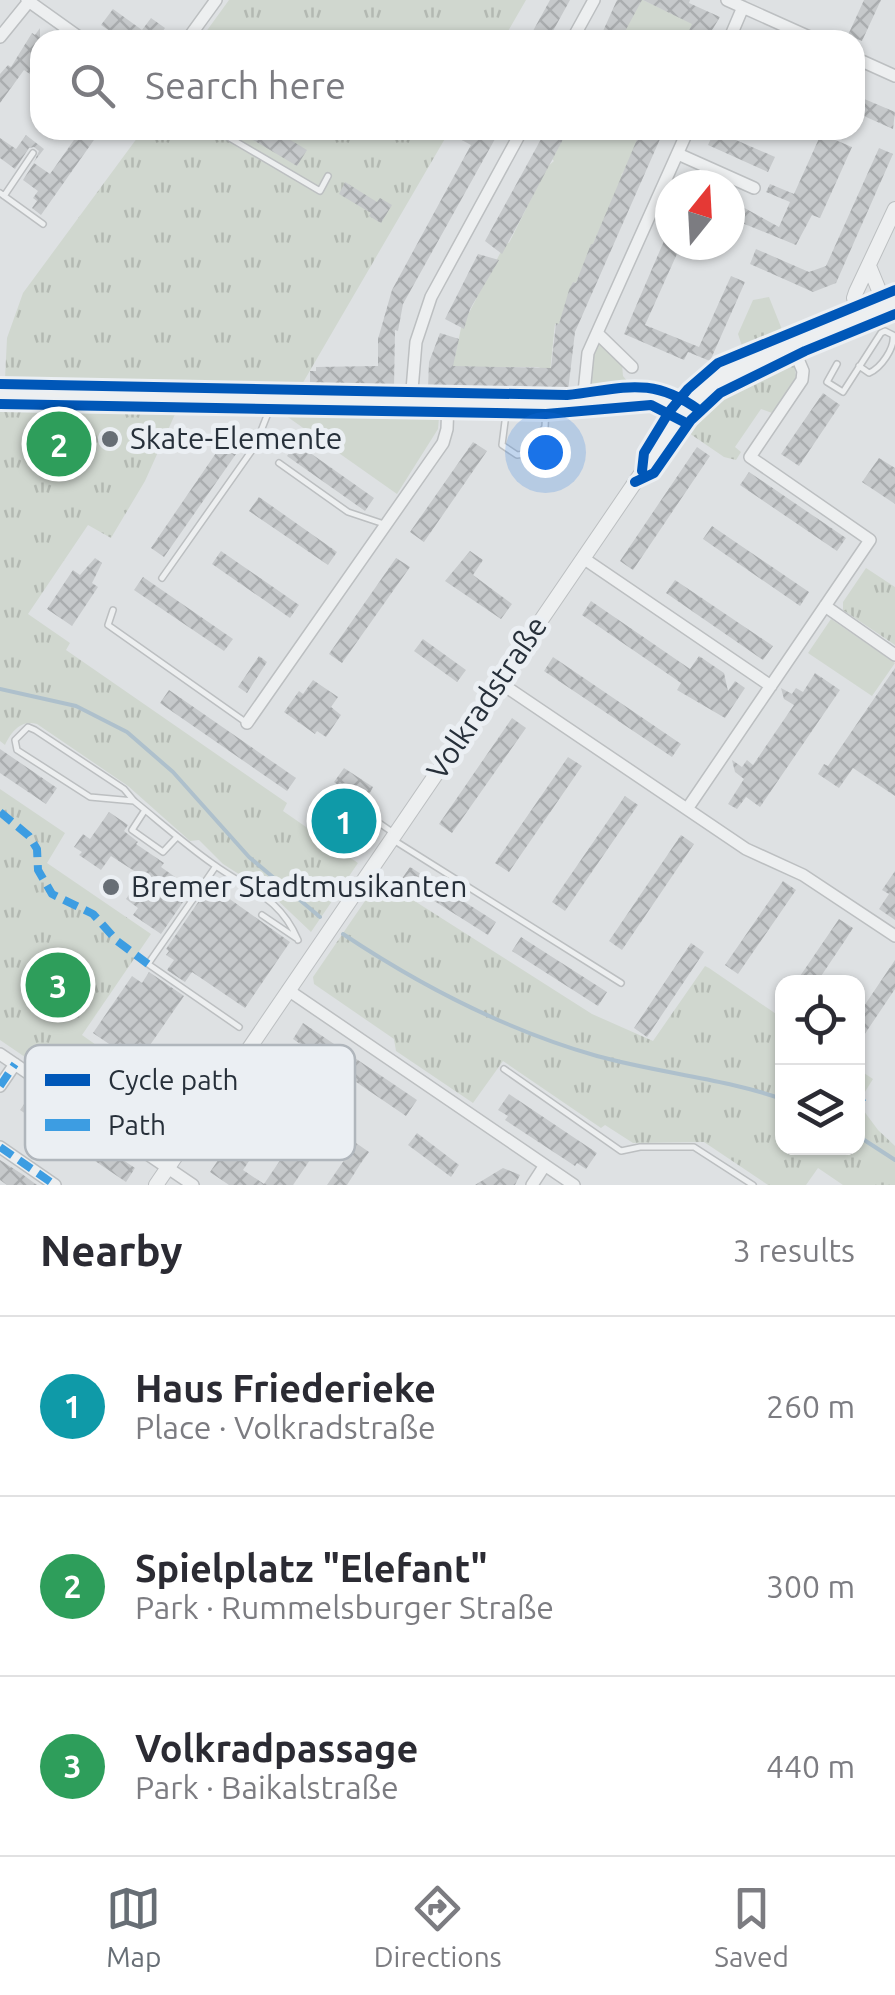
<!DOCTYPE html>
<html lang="en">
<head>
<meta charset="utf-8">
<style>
	:root { --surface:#fff; --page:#f2f2f3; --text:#2b2b33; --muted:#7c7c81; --line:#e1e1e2; --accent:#676e75 }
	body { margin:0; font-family:Ubuntu,sans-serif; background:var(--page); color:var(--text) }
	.controls { position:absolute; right:30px; bottom:30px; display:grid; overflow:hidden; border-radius:20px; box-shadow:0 2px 8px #0004 }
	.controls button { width:90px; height:90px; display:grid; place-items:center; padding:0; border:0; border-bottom:2px solid var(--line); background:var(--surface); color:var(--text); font:50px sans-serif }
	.compass { position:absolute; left:655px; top:170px; width:90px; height:90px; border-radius:50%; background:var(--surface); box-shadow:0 2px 8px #0004; rotate:18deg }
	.you { position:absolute; left:545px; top:452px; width:35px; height:35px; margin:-25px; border:8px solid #fff; border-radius:50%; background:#1a73e8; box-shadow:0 0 0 15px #1a73e833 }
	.badge { display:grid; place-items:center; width:65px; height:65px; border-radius:50%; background:var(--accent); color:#fff; font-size:32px; font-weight:700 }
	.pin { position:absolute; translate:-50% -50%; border:5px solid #fff; box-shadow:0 2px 10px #0006 }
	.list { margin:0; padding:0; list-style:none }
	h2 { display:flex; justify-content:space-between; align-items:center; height:130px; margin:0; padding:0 40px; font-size:42px }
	h2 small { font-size:32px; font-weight:400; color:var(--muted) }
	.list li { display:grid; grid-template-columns:65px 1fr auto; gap:30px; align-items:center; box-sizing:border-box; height:180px; padding:0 40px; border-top:2px solid var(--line) }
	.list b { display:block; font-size:38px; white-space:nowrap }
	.list p { margin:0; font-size:32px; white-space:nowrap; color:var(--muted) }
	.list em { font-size:32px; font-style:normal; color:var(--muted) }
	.icon { flex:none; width:55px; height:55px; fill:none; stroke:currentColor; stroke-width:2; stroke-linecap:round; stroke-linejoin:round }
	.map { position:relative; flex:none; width:895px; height:1185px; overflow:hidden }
	.search { position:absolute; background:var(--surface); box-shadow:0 2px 8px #0004; left:30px; right:30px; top:30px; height:110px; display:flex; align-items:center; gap:25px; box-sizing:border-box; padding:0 35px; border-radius:30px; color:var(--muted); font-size:38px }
	.sheet { height:670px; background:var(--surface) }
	nav { display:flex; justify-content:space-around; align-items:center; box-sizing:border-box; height:140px; border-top:2px solid var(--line); background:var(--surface); font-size:28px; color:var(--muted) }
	nav a { display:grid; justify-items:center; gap:5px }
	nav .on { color:var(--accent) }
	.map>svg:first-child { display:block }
</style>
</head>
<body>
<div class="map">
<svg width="895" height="1185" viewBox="0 0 895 1185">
	<defs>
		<pattern id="park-tufts" width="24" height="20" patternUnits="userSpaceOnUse" patternTransform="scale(2.5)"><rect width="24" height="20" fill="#d0d7cf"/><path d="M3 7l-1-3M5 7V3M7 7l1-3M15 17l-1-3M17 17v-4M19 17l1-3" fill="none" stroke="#b3b9b2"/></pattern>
		<pattern id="building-cross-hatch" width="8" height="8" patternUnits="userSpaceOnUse" patternTransform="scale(2.5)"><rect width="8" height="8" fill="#c6c9cb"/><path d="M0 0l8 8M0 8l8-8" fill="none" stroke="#aaadaf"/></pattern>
	</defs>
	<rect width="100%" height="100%" fill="#dee1e3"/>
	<path fill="#d0d7cf" d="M634,0H643L696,25L685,40H617L620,34L623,35Z
		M568,130H641L627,168L621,175L623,176L576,283L573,282L559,324H555L550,372L538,367H454L450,362L455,357L461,328L506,242L509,243L547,167L554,161L552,159Z
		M601,343L622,364L623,376L628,382L587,387L594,348Z
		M282,413L439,417L438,429L397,494Z
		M831,619L895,663L872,696L808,653Z"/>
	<path fill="url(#park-tufts)" d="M229,0H526L503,40H200Z
		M143,130H450L301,386H184L5,379L7,338L23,293Z
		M769,297L783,332L743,349L738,334L753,300Z
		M795,362L796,380L772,413L761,409L735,447L741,452L736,460L724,457L689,433L725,396Z
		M0,409L176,412L145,481L111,538L88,525L28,614L70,643L66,650L287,803L283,811L358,863L311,932L272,895L223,864L199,840L190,841L128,786L37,724C21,719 11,732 5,745L0,741Z
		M866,568L895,587V645L843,610V602Z
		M0,789L65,833L47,863L151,934L82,1035L116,1059L88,1100L0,1040Z
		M380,879L592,1014L653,1041L705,966L709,968L782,1018V1148H858V1069L873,1079L858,1103L878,1130L895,1146V1185H843L818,1168L806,1185H768L704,1142L633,1143L605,1125L601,1128L503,1061L473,1103L396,1051L394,1039L314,984L313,977Z"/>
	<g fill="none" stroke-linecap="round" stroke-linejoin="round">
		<path stroke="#aec0cc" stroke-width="4" d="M0,689L76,706L127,732L173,772L249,857L320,917
			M343,934C421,986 506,1030 597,1056C658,1073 722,1078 782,1099
			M858,1136L895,1160"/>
	</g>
	<path fill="url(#building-cross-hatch)" d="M550,0H570L548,40H528Z
		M617,0H642L623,35L620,34L617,40H599Z
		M643,0H690L689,3L720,17L706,40H685L692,24Z
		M864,0H881L862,41L848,35Z
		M113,9L142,30L151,18L165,28L156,40H123L101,25Z
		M40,28V81L24,70L0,103V74L8,65L11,67L32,33L35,35Z
		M855,95L895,112L893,129L855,112Z
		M81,130H101L41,215L32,208L37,201L33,198L38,191L23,180L34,163L50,174Z
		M236,130H274L307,150L297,166Z
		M462,130H500L403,304L398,331L395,330L394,387L310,385V371H316V367L378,366V339L392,290L471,145L458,138Z
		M546,130H568L502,254L485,241Z
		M641,130H664L575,332L568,391L428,388L429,362L440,333L459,339L453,366L551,368L556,323L559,324L569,290L573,282L576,283L591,244H593Z
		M715,130H732L729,137L775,157L768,172L708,145Z
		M821,134L852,147L820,218L812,215L796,245L730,218V200L779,227L790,202L766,192L770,184L794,194Z
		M26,135L44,149L34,162L39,151L34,147L29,148L15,169L0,158V138L16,149Z
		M879,148L893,154L836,283L813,292L750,264L756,249L809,272L826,266Z
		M345,182L377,202L380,198L392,205L381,223L369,216L371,213L339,194Z
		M670,227V245H681L645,325L699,347L731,276L745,282L710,361L688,352L684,360L624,334Z
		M478,254L499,260L470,309L464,329L445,319Z
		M823,393L840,405L799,466L781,454Z
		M229,434L243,444L164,557L151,548Z
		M473,442L487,451L424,542L410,532Z
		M296,443L374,498L365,511L287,456Z
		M697,447L710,456L633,570L620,561Z
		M879,458L895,468V504L862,482Z
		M749,472L846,538L837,551L740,485Z
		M259,497L337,552L328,565L249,511Z
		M712,526L809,592L800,606L703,539Z
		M221,551L299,605L290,618L212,564Z
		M470,551L483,560L473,575L512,604L501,619L445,581Z
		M95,558L102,563L92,583L98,587L72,626L47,609L73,570L80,575Z
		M396,558L410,567L342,663L329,654Z
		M143,577L233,639L224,651L134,590Z
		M675,580L773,646L763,660L666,593Z
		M591,601L690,669L699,656L724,673L728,691L735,681L745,688L725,718L677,690L681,683L582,615Z
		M423,639L466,670L457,682L414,651Z
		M259,656L267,662L247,693L238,687Z
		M553,657L681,744L672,757L544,671Z
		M895,668V796L853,768L839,788L818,774L824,764L828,766Z
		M815,673L840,690L760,807L746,797L737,809L728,804L744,779L735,772L732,760L742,767L747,760L753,765L794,705L784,699L781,688L792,694L796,688L803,692Z
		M313,680L338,697L331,707L341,715L326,737L317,731L315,734L284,712L299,691L303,694Z
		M169,690L296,778L287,791L160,703Z
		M512,718L526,728L452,833L439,824Z
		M0,749L57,788L46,804L0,773Z
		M568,757L582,766L509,872L495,863Z
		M344,768L373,787L363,806L369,810L344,848L319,831L346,791L334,782Z
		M625,796L638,805L565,911L552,902Z
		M109,812L128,825L124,831L138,842L136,844L164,863L161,867L192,889L161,934L133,915L138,908L126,899L142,876L111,856L101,870L79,855L82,852L74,847L83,834L90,839Z
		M681,835L694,844L622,950L609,941Z
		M410,867L496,922L488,935L401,880Z
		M895,871V920L879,909L889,894L882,890Z
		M783,881L796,890L738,974L725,965Z
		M210,885L290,942L245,1008L192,972L185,982L167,970L174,960L166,955L169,951L166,949Z
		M839,919L853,928L846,939L817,982H796Z
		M521,937L607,992L598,1006L512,951Z
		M691,943L704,952L647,1037L634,1028Z
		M895,960V989L858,1044V1015Z
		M149,972L184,996L141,1058L138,1056L134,1061L93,1033L132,976L142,983Z
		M303,1023L417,1100L406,1116L293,1039Z
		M274,1078L296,1092L243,1170L264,1184L317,1106L337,1120L293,1185H229L210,1172Z
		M509,1094L597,1153L586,1169L577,1163L575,1166L505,1120L508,1116L498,1110Z
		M29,1097L135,1168L126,1182L20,1110Z
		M417,1133L459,1165L451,1177L408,1145Z
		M356,1143L369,1152L361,1163L347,1185H327Z
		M0,1160L22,1174L37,1185H7L0,1180Z
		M503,1168L520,1175L515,1185H475Z"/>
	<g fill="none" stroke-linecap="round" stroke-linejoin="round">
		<defs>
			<path id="service" d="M223,134L320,191L328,176
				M0,193L43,224
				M4,196L33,153
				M837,364L827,382L843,392L881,333L885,331L893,335C895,348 881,368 869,373L859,366
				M507,406L502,445L517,455L525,454L545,427L546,407
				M279,463L348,512L384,524
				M162,578L255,446L272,403
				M113,610L108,625L244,721
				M134,801L90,797L17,750L15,740L28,727L35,730L124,789L134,801C160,822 186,845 213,864C250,891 279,896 298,940
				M145,810L132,830L163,852L177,837
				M369,816L395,834
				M395,841L621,983
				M216,866L148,964L239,1027
				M262,915L296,938
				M504,1069L621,1151L640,1147H694L753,1185"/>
			<path id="minor" d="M27,0L83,40
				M727,0L816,40
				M0,37L30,0
				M187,40L216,0
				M572,40L594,0
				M729,40L743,7
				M855,58L895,76
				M678,154L754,188
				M597,333L632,367
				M411,402L416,342L431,297L522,130
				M583,402L588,353L688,130
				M583,558L771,686
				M825,606L895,655
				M499,682L746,849L803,875L895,936
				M247,723L443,443L447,429L448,403
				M687,809L870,540L750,457L802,380L803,371L792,345
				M288,990L574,1185
				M0,1054L193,1185
				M0,1086L15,1064
				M0,1147L55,1185
				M532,1185L545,1165"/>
			<path id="tertiary" d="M869,266L885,305
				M860,316L854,298L856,292L895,209
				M0,395L546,404L637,395L654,397L685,409
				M156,1185L685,409L728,373L895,301"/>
		</defs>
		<use href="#service" stroke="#bcbfc1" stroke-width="8"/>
		<use href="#minor" stroke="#bcbfc1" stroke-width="14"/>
		<use href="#tertiary" stroke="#bcbfc1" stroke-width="16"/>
		<use href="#service" stroke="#edeff0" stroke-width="5"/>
		<use href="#minor" stroke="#edeff0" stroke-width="11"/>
		<use href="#tertiary" stroke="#edeff0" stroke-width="14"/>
		<path stroke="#3d9de2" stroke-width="8" stroke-dasharray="15 8" stroke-linecap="butt" d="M0,812L29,836L37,849L38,870L52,894L93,914L117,941L148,964
			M0,1086L15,1064
			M858,1091L862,1102
			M0,1147L55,1185"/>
		<defs>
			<path id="cycleway" d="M0,384L567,395C623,389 650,375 699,410
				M0,404L546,414L651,405L688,424
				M642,471L644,453L669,412L688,389L718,363L895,290
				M635,482L654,473L691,420L720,393L805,351L895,314"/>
		</defs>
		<use href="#cycleway" stroke="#ebeff3" stroke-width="16"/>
		<use href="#cycleway" stroke="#0057b8" stroke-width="10"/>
	</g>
	<g fill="#676e75" stroke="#ebeff3" stroke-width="4">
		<circle cx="110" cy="439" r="10"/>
		<circle cx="111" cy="887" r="10"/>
	</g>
	<g text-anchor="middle" stroke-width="10" stroke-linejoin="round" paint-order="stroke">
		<g font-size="30" fill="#27303a" stroke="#ebeff3" text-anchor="start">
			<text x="130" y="449">Skate-Elemente</text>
			<text x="131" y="897">Bremer Stadtmusikanten</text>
		</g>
		<g font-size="30" fill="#27303a" stroke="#ebeff3">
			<text transform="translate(487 698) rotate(-56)" y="10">Volkradstraße</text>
		</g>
	</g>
	<rect x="25" y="1045" width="330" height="115" rx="15" fill="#ebeff3" stroke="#b0b6bc" stroke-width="2.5"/>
	<rect x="45" y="1074" width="45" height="12" fill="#0057b8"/>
	<rect x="45" y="1119" width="45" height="12" fill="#3d9de2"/>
	<g font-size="28" fill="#27303a">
		<text x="108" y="1090">Cycle path</text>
		<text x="108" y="1135">Path</text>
	</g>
</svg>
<div class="controls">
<button><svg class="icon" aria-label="locate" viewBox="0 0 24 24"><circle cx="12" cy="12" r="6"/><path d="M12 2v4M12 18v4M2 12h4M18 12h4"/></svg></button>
<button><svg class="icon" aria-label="layers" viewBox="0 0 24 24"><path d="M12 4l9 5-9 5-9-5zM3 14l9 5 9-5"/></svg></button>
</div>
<svg class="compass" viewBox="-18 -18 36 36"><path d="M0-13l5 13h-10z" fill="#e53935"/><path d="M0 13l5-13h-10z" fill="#7c7c81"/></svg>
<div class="you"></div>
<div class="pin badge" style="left:344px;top:821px;background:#0f9aa8">1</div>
<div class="pin badge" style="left:59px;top:444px;background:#2e9e5b">2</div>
<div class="pin badge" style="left:58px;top:985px;background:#2e9e5b">3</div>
<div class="search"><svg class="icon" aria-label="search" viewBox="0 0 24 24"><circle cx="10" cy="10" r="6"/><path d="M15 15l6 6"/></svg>Search here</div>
</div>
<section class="sheet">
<h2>Nearby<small>3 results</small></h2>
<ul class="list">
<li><span class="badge" style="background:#0f9aa8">1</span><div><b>Haus Friederieke</b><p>Place · Volkradstraße</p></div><em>260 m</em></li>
<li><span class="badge" style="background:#2e9e5b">2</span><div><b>Spielplatz &quot;Elefant&quot;</b><p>Park · Rummelsburger Straße</p></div><em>300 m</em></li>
<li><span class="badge" style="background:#2e9e5b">3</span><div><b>Volkradpassage</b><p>Park · Baikalstraße</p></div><em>440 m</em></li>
</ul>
</section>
<nav>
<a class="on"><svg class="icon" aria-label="map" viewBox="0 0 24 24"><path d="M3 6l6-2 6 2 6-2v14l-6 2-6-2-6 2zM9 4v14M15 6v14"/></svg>Map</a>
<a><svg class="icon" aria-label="directions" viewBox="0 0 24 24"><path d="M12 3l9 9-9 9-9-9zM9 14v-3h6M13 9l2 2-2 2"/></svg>Directions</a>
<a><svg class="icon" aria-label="saved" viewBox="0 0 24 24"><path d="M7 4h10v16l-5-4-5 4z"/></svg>Saved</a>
</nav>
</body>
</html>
